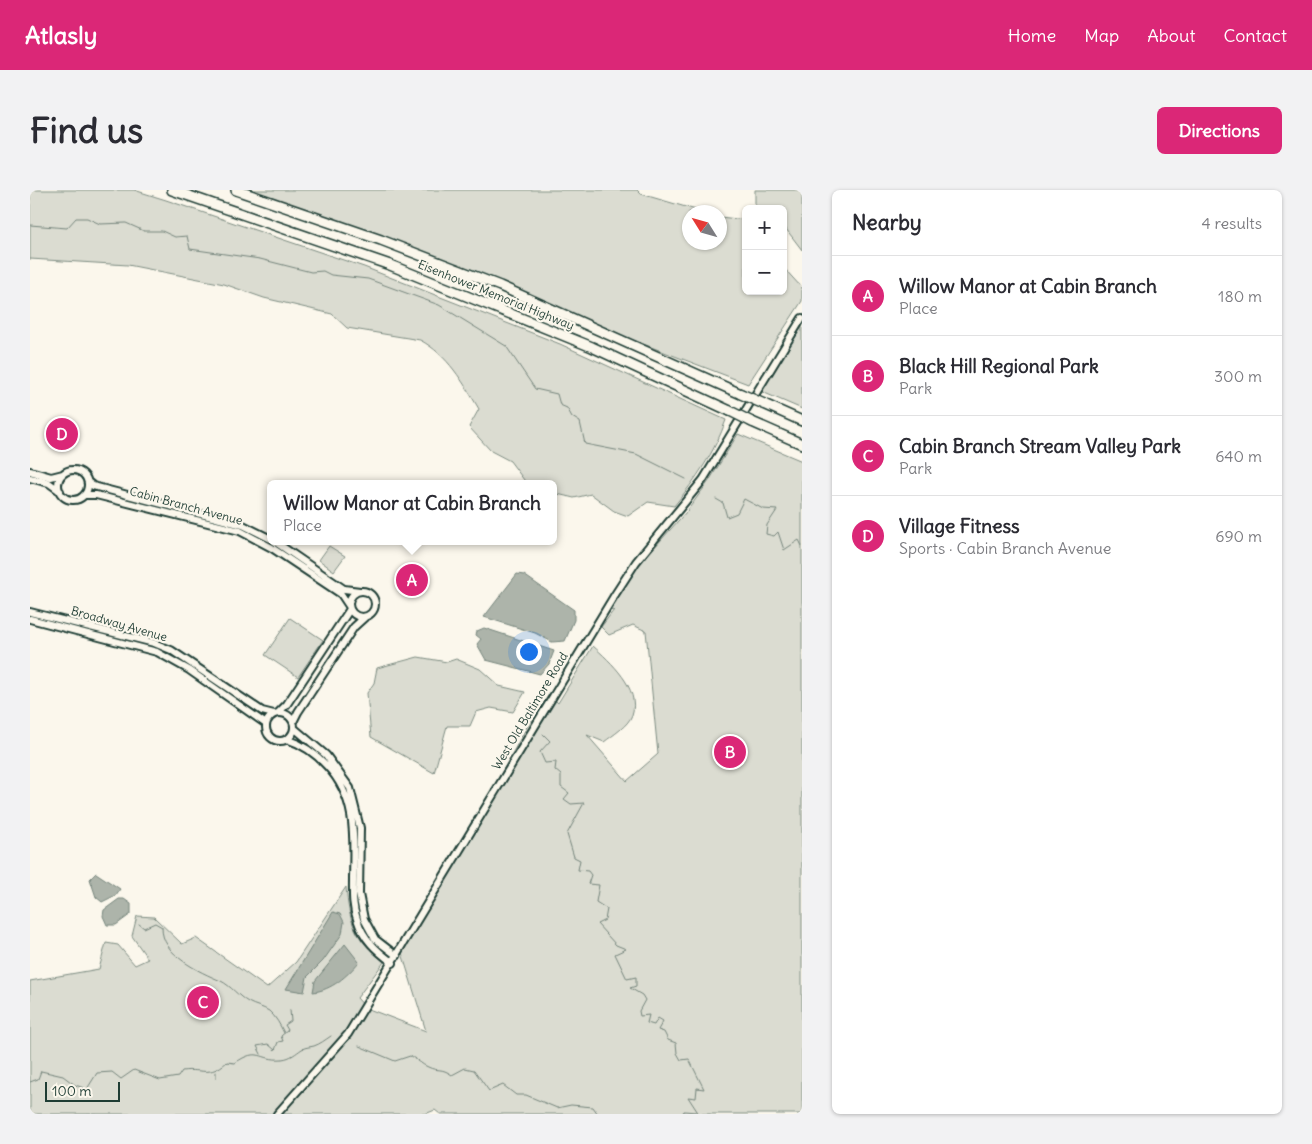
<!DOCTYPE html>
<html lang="en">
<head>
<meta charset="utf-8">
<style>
	:root { --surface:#fff; --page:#f2f2f3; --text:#2b2b33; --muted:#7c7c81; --line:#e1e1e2; --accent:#db2777 }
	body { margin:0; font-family:Delius,sans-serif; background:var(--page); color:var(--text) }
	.controls { position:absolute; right:15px; top:15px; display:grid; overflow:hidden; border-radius:8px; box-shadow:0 1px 4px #0004 }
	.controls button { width:45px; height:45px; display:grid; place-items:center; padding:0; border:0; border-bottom:1px solid var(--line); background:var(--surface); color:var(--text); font:25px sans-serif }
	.compass { position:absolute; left:652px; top:15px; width:45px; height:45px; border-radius:50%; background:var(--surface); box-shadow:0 1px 4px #0004; rotate:307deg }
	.scale { position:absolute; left:15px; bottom:12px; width:75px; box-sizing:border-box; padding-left:5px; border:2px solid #1f3d34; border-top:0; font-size:14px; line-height:18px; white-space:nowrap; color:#1f3d34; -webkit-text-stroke:4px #fbf7ec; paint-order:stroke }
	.you { position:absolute; left:498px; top:461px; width:18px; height:18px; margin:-12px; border:4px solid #fff; border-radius:50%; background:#1a73e8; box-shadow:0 0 0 8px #1a73e833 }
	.badge { display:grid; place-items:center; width:32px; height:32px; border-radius:50%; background:var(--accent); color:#fff; font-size:16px; font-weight:700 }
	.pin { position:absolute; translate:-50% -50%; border:2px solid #fff; box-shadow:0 1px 5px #0006 }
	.popup { position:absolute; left:237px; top:290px; width:290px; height:65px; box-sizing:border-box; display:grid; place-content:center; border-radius:8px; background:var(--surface); filter:drop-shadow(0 1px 4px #0005); font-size:16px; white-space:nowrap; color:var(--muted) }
	.popup b { font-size:19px; color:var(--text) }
	.popup::after { content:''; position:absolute; left:50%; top:100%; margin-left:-10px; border:10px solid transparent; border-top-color:var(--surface) }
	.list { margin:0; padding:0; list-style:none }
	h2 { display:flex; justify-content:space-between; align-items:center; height:65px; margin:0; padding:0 20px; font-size:21px }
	h2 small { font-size:16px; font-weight:400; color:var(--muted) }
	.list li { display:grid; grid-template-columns:32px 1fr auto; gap:15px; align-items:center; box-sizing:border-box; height:80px; padding:0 20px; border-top:1px solid var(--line) }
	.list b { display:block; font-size:19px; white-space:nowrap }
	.list p { margin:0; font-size:16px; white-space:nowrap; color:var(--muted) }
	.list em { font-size:16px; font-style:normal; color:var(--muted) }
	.map { position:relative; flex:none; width:772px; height:924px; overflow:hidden; border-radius:8px }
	header { display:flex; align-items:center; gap:30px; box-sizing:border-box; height:70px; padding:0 25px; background:var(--accent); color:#fff }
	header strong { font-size:24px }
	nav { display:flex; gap:28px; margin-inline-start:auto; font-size:18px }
	.intro { display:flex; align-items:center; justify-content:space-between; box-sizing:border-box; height:120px; padding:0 30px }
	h1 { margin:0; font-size:35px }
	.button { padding:12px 22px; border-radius:8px; background:var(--accent); color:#fff; font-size:18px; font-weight:700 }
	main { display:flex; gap:30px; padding:0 30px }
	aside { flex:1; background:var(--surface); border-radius:8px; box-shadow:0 1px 4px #0004 }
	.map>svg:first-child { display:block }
</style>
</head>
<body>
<header>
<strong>Atlasly</strong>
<nav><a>Home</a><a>Map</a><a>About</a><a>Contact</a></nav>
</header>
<div class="intro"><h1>Find us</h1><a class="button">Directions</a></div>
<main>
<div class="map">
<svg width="772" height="924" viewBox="0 0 772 924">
	<rect width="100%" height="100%" fill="#fbf7ec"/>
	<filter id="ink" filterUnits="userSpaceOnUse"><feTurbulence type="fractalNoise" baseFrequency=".02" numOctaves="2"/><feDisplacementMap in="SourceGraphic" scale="10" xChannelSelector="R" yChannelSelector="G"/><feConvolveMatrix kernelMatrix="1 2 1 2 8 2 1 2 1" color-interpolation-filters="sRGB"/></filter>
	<g filter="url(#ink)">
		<path fill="#dbdcd1" stroke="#7d8c82" d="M0,0H104L136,10L334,77L530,154L696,230C685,262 666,289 644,316L618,312L598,326L584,321L561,304L544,308L523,303V294H497L480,271L461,261L439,237L449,219C433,192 418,165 390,150L317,138L302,124L234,108L194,94L98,75L0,69Z
			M210,0H607L611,4L673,22H659V52H689L690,27L716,30V101H753V77L772,98V111L718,194Z
			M725,0H772V60L753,35V19H729L725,16Z
			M772,136V219L730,201Z
			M708,244L772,271V924H410L405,920L395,924H0V791L69,779L76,753L88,755L105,775L118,769L102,746L107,726L124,727L152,754L166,748L237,798L266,772L316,697C319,733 325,749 354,772L327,808L336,818L396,841L372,763L499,533L520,505L528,513L563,456C580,471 611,499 602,525C598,536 583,545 574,552L557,545L597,591L628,564L616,441L603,435L579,445L571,437L584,420L575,422L606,378L657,321L679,291Z
			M299,356L315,366L304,381L289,370Z
			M260,428L293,450L268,487L235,465Z
			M388,467L417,472L426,469L450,479L469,496L495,502L483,522L461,518L446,522L440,536H417L404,583L341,547L337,503L344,493L347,478Z"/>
		<path fill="#adb4aa" stroke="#74847b" d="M487,384L494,385L544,420V430L535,451L522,452L505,443L454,427Z
			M454,438L524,461L519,474L510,484L456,470L447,454L451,449L446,445L447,441Z
			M66,683L90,699L86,705L72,712L66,707L60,689Z
			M89,709H94L101,714V724L86,735H77L73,726L74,720Z
			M303,722L310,724L314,732L312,744L293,771L277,787L274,802L256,799Z
			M315,754L329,772C317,786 302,800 283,802L285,791Z"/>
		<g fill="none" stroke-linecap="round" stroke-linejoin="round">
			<path stroke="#74847b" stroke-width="1" d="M0,35L37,38L46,28H57L70,34L96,33L114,41H132L145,47L157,46L160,59L230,69L281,82L293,81L301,85L338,89L409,115L476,156L505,199L527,204L530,215L537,218L542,227L550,232L555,254L606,264L656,289
				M686,309L693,313L697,327L707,323L714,309L733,319L747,320L737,335L736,344L744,346L748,342L754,360L769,350L772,356
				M513,544L520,551L510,562L515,573L526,572L525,580L531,585V597L539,603L534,609L541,614L554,613L537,644L544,667L550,670L548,680L558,681L561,685L558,694L569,695L566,712L577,719L575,730L567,734L586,755L596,759L585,764L597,789L606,787V796L600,798L612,805L615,810L609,821L610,826L619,825L617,833L624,835L628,828L633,831L628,840L634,842L638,850L646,853L647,863L651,870L659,869L674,899L667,898L666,908L658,907L669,924
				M109,734L114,738L125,733L132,737C131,765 170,782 191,791C201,796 208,806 218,812C225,816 233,817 239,821C246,827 250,835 254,843
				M329,856L365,871L380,866C387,869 392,875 398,877C408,882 411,877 422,885L435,878L444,880L459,901L473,895L486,905H496L527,918L541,915L563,917L568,924
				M231,864L227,856L238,854L245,860L248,852L253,851L251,846L258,840L255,835L261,831L260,820
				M186,882V888
				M0,892L8,889L11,881L33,886L45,895L57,899L67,883L82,882L91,889L104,880L130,890L148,887L152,881C173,878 178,888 197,872L205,873C229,856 230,871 252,869C261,868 266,863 272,859C276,857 280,857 284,856C290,854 295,850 301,846
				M652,924L654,921L666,922"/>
			<defs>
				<path id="tertiary" d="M28 295a15 15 0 1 1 30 0a15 15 0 1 1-30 0Z
					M0,281L21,287L33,284
					M0,288L19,293L30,301
					M58,292L63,296L213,335L241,349
					M54,305H66L210,341L242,358L311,404L319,416
					M244,351L314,399L330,401
					M319 414a13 13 0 1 1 26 0a13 13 0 1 1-26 0Z
					M0,422L124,453L141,460L232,521L244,524
					M0,429L127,462L159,480L236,534
					M248,523L257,514L320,419
					M236 537a14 14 0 1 1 28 0a14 14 0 1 1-28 0Z
					M263,532L268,522L324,437L335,427
					M264,538L296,565L320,598L330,638L329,704L334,729L345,749L367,766
					M256,549C272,554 286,564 297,576C327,608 324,647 323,688C323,702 322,716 327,729C333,749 347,761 363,773
					M247,924L318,844L584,406L606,372L673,290L772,128"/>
				<path id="motorway" d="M142,0L360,75L562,157L700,221
					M206,0L351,50L470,96L711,204
					M734,214L772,231
					M722,232L772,254"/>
			</defs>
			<use href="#tertiary" stroke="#1f3d34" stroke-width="10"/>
			<use href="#motorway" stroke="#1f3d34" stroke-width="12"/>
			<use href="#tertiary" stroke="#fbf7ec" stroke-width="6"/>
			<use href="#motorway" stroke="#fbf7ec" stroke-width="9"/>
			<defs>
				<path id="motorway-bridge" d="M711,204L734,214
					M700,221L722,232"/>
			</defs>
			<use href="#motorway-bridge" stroke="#1f3d34" stroke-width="12" stroke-linecap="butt"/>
			<use href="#motorway-bridge" stroke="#fbf7ec" stroke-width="9"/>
		</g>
	</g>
	<g text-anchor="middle" stroke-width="4.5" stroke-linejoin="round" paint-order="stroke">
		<g font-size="12" fill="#1f3d34" stroke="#fbf7ec">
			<text transform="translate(466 105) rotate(22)" y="4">Eisenhower Memorial Highway</text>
			<text transform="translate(156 316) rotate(15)" y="4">Cabin Branch Avenue</text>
			<text transform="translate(89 434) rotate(16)" y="4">Broadway Avenue</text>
			<text transform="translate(500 521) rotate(-59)" y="4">West Old Baltimore Road</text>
		</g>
	</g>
</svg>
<div class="controls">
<button>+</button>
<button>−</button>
</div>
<svg class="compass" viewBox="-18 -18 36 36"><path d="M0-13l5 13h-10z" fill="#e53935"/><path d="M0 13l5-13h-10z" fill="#7c7c81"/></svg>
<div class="scale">100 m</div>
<div class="you"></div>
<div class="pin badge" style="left:382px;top:390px">A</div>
<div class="popup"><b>Willow Manor at Cabin Branch</b>Place</div>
<div class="pin badge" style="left:700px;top:562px">B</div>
<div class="pin badge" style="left:173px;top:812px">C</div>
<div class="pin badge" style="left:32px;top:244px">D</div>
</div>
<aside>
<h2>Nearby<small>4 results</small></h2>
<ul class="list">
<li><span class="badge">A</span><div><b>Willow Manor at Cabin Branch</b><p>Place</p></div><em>180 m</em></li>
<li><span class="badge">B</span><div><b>Black Hill Regional Park</b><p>Park</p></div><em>300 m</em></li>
<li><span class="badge">C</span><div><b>Cabin Branch Stream Valley Park</b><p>Park</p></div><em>640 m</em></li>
<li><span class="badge">D</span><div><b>Village Fitness</b><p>Sports · Cabin Branch Avenue</p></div><em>690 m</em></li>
</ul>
</aside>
</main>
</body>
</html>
